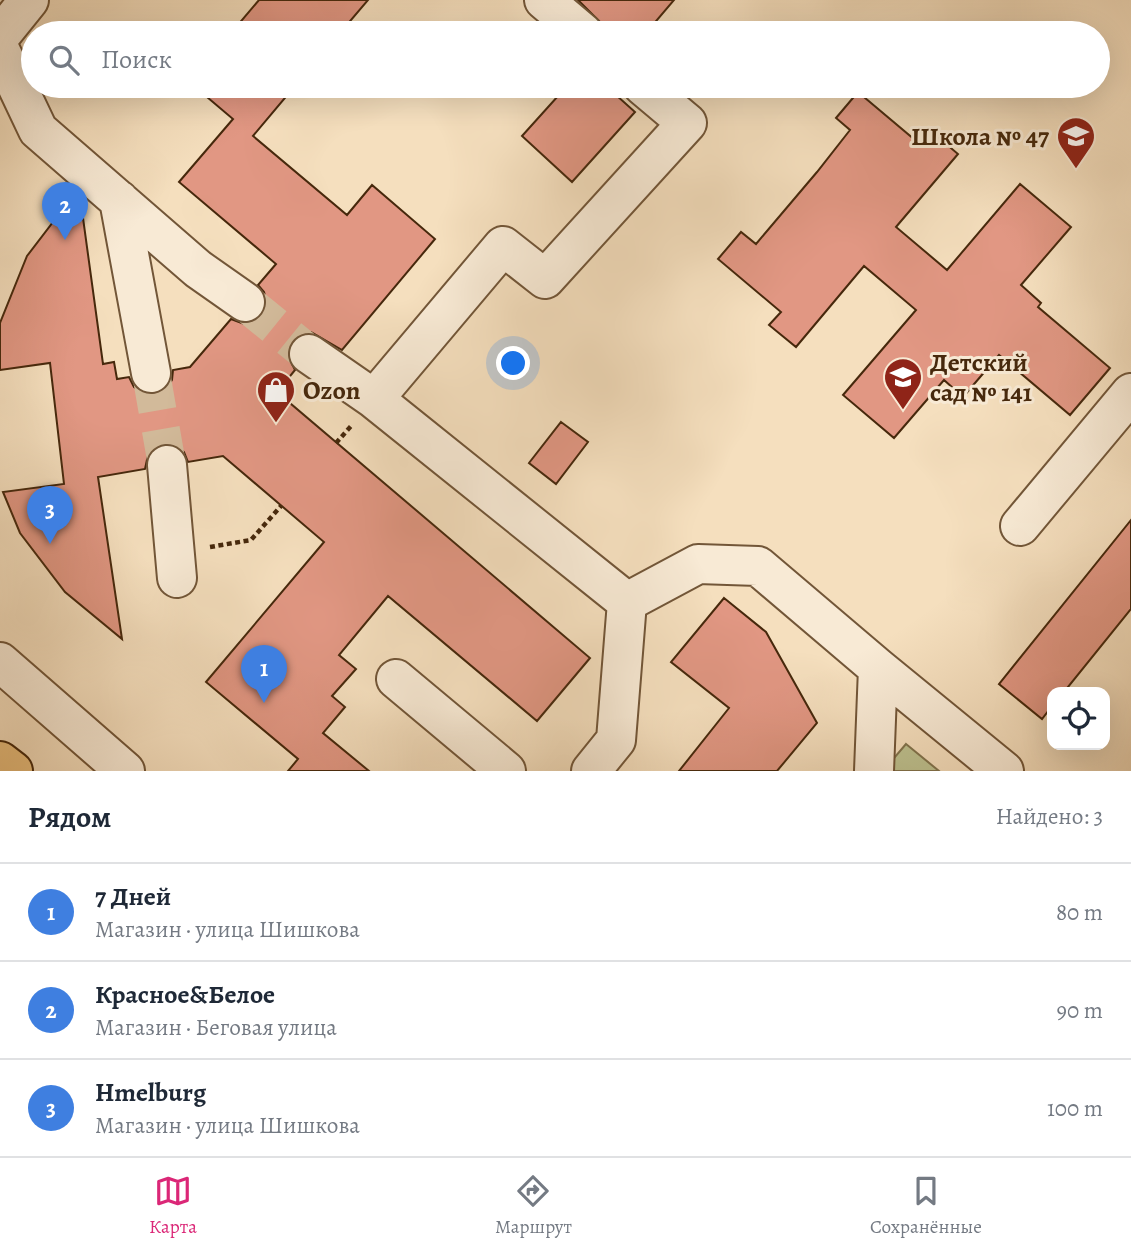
<!DOCTYPE html>
<html lang="ru">
<head>
<meta charset="utf-8">
<style>
	:root { --surface:#fff; --page:#f6f6f7; --text:#1f2937; --muted:#747a83; --line:#e0e1e3; --accent:#db2777 }
	body { margin:0; font-family:Alegreya,serif; background:var(--page); color:var(--text) }
	.controls { position:absolute; right:21px; bottom:21px; display:grid; overflow:hidden; border-radius:14px; box-shadow:0 7px 28px #0002 }
	.controls button { width:63px; height:63px; display:grid; place-items:center; padding:0; border:0; border-bottom:2px solid var(--line); background:var(--surface); color:var(--text); font:35px sans-serif }
	.you { position:absolute; left:514px; top:364px; width:24px; height:24px; margin:-18px; border:5px solid #fff; border-radius:50%; background:#1a73e8; box-shadow:0 0 0 10px #1a73e833 }
	.badge { display:grid; place-items:center; width:46px; height:46px; border-radius:50%; background:var(--accent); color:#fff; font-size:23px; font-weight:700 }
	.pin { position:absolute; translate:-50% -58px; filter:drop-shadow(0 2px 4px #0008) }
	.pin::after { content:''; position:absolute; top:37px; width:24px; height:21px; background:inherit; clip-path:polygon(0 0,100% 0,50% 100%) }
	.list { margin:0; padding:0; list-style:none }
	h2 { display:flex; justify-content:space-between; align-items:center; height:91px; margin:0; padding:0 28px; font-size:30px }
	h2 small { font-size:23px; font-weight:400; color:var(--muted) }
	.list li { display:grid; grid-template-columns:46px 1fr auto; gap:21px; align-items:center; box-sizing:border-box; height:98px; padding:0 28px; border-top:2px solid var(--line) }
	.list b { display:block; font-size:26px; white-space:nowrap }
	.list p { margin:0; font-size:23px; white-space:nowrap; color:var(--muted) }
	.list em { font-size:23px; font-style:normal; color:var(--muted) }
	.icon { flex:none; width:38px; height:38px; fill:none; stroke:currentColor; stroke-width:2; stroke-linecap:round; stroke-linejoin:round }
	.map { position:relative; flex:none; width:1131px; height:771px; overflow:hidden }
	.search { position:absolute; background:var(--surface); box-shadow:0 7px 28px #0002; left:21px; right:21px; top:21px; height:77px; display:flex; align-items:center; gap:18px; box-sizing:border-box; padding:0 24px; border-radius:38px; color:var(--muted); font-size:26px }
	.sheet { height:385px; background:var(--surface) }
	nav { display:flex; justify-content:space-around; align-items:center; box-sizing:border-box; height:98px; border-top:2px solid var(--line); background:var(--surface); font-size:19px; color:var(--muted) }
	nav a { display:grid; justify-items:center; gap:4px }
	nav .on { color:var(--accent) }
	.map>svg:first-child { display:block }
</style>
</head>
<body>
<div class="map">
<svg width="1131" height="771" viewBox="0 0 1131 771">
	<rect width="100%" height="100%" fill="#f5dfbe"/>
	<filter id="stains"><feTurbulence type="fractalNoise" baseFrequency=".00286" numOctaves="4"/><feColorMatrix values="0 0 0 0 .2 0 0 0 0 .09 0 0 0 0 .02 0 0 0 .5 -.17"/></filter>
	<radialGradient id="worn" r=".72"><stop offset=".6" stop-color="#630" stop-opacity="0"/><stop offset="1" stop-color="#630" stop-opacity=".3"/></radialGradient>
	<path fill="#bdc190" stroke="#82744e" stroke-width="2" d="M906,744L939,771H883Z"/>
	<path fill="#e19783" stroke="#46280c" stroke-width="2" d="M259,0H368L340,33H231Z
		M578,0H674L646,33H611Z
		M194,86H295L253,136L347,215L372,185L435,239L342,350L311,332L300,334L291,341L287,353L295,370L277,392L590,658L537,721L388,596L339,655L356,669L332,696L345,707L323,733L369,771H288L298,759L206,682L324,542L223,456L188,462L184,452L177,446L164,443L155,447L148,455L145,469L98,477L122,639L65,592L20,533L3,492L64,484L50,363L0,370V323L27,256L76,192L80,196L103,364L114,362L117,379L129,377L134,387L143,393L156,394L166,389L172,380L173,370L190,367L231,319L244,324L255,321L263,314L267,303L264,292L258,285L276,264L179,182L233,119Z
		M567,86H606L635,112L572,182L522,136Z
		M858,92L921,145L932,132L958,154L896,227L947,270L1020,184L1071,227L1021,285L1041,303L1038,307L1110,368L1070,415L999,355L963,397L944,380L894,438L843,395L916,310L864,266L796,347L769,325L781,312L718,259L741,232L756,244L817,172L850,130L836,118Z
		M561,422L588,442L556,484L529,463Z
		M1131,520V609L1064,692H1052V706L1042,719L999,684Z
		M724,598L766,632L817,723L777,771H679L729,708L671,662Z"/>
	<g fill="none" stroke-linecap="round" stroke-linejoin="round">
		<path stroke="#d2ba9a" stroke-width="38" stroke-dasharray="38 19" stroke-linecap="butt" d="M245,302L309,354
			M151,373L167,465"/>
		<defs>
			<path id="minor" d="M544,0L583,33
				M0,36L29,0
				M0,50L38,130L198,269L245,302
				M119,200L151,373
				M309,354L374,399
				M167,465L177,578
				M1020,526L1131,393
				M627,602L698,564L758,566L878,668L874,771
				M0,662L125,771
				M878,668L1004,771
				M396,679L506,771
				M591,771L616,740L627,602L374,399L503,246L545,279L687,123L643,86"/>
			<path id="major" d="M0,761L13,771"/>
		</defs>
		<use href="#minor" stroke="#725638" stroke-width="42"/>
		<use href="#major" stroke="#46280c" stroke-width="42"/>
		<path stroke="#46280c" stroke-width="4.5" stroke-dasharray="5 3.5" stroke-linecap="butt" d="M336,443L352,425
			M210,547L251,540L281,506"/>
		<use href="#minor" stroke="#f8ead5" stroke-width="38"/>
		<use href="#major" stroke="#eac07f" stroke-width="38"/>
	</g>
	<defs>
		<symbol id="school-pin" viewBox="-11 -11 22 30"><path d="M0 17L-7.5 6A9.5 9.5 0 1 1 7.5 6Z" fill="#8f2418" stroke="#f8ead5"/><path d="M0-5L7-2L0 1L-7-2ZM-4 1L0 2.5L4 1V4Q0 6-4 4Z" fill="#fff"/></symbol>
		<symbol id="shop-pin" viewBox="-11 -11 22 30"><path d="M0 17L-7.5 6A9.5 9.5 0 1 1 7.5 6Z" fill="#8f2418" stroke="#f8ead5"/><path d="M-5-2.5h2.3a2.7 3.5 0 0 1 5.4 0H5L5.5 6h-11ZM-1.5-2.5h3a1.5 2.3 0 0 0-3 0Z" fill="#fff"/></symbol>
	</defs>
	<g fill-rule="evenodd">
		<use href="#school-pin" x="1054" y="114" width="44" height="60"/>
		<use href="#school-pin" x="881" y="355" width="44" height="60"/>
		<use href="#shop-pin" x="254" y="368" width="44" height="60"/>
	</g>
	<g text-anchor="middle" stroke-width="6" stroke-linejoin="round" paint-order="stroke">
		<g font-size="26" font-weight="bold" fill="#46280c" stroke="#f8ead5" text-anchor="start">
			<text x="1049" y="145" text-anchor="end">Школа № 47</text>
			<text x="930" y="371">Детский<tspan x="930" dy="30">сад № 141</tspan></text>
			<text x="303" y="399">Ozon</text>
		</g>
	</g>
	<rect width="100%" height="100%" filter="url(#stains)"/>
	<rect width="100%" height="100%" fill="url(#worn)"/>
</svg>
<div class="controls">
<button><svg class="icon" aria-label="locate" viewBox="0 0 24 24"><circle cx="12" cy="12" r="6"/><path d="M12 2v4M12 18v4M2 12h4M18 12h4"/></svg></button>
</div>
<div class="you"></div>
<div class="pin badge" style="left:264px;top:703px;background:#3f7fe0">1</div>
<div class="pin badge" style="left:65px;top:240px;background:#3f7fe0">2</div>
<div class="pin badge" style="left:50px;top:544px;background:#3f7fe0">3</div>
<div class="search"><svg class="icon" aria-label="search" viewBox="0 0 24 24"><circle cx="10" cy="10" r="6"/><path d="M15 15l6 6"/></svg>Поиск</div>
</div>
<section class="sheet">
<h2>Рядом<small>Найдено: 3</small></h2>
<ul class="list">
<li><span class="badge" style="background:#3f7fe0">1</span><div><b>7 Дней</b><p>Магазин · улица Шишкова</p></div><em>80 m</em></li>
<li><span class="badge" style="background:#3f7fe0">2</span><div><b>Красное&amp;Белое</b><p>Магазин · Беговая улица</p></div><em>90 m</em></li>
<li><span class="badge" style="background:#3f7fe0">3</span><div><b>Hmelburg</b><p>Магазин · улица Шишкова</p></div><em>100 m</em></li>
</ul>
</section>
<nav>
<a class="on"><svg class="icon" aria-label="map" viewBox="0 0 24 24"><path d="M3 6l6-2 6 2 6-2v14l-6 2-6-2-6 2zM9 4v14M15 6v14"/></svg>Карта</a>
<a><svg class="icon" aria-label="directions" viewBox="0 0 24 24"><path d="M12 3l9 9-9 9-9-9zM9 14v-3h6M13 9l2 2-2 2"/></svg>Маршрут</a>
<a><svg class="icon" aria-label="saved" viewBox="0 0 24 24"><path d="M7 4h10v16l-5-4-5 4z"/></svg>Сохранённые</a>
</nav>
</body>
</html>
